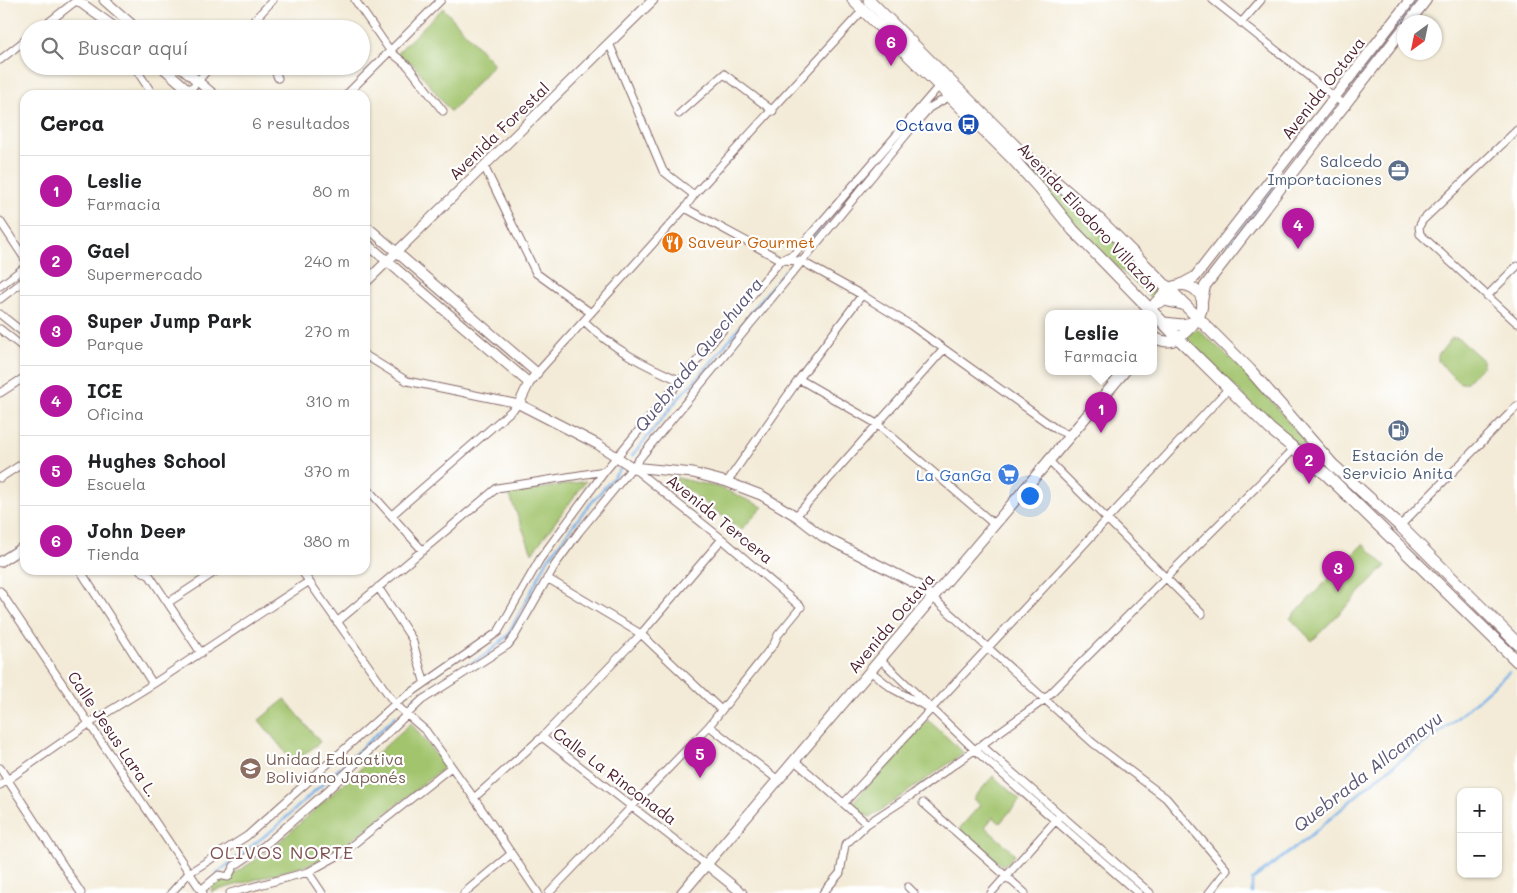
<!DOCTYPE html>
<html lang="es">
<head>
<meta charset="utf-8">
<style>
	:root { --surface:#fff; --page:#f6f6f6; --text:#202124; --muted:#757577; --line:#e0e0e0; --accent:#b5179e }
	body { margin:0; font-family:Mali,sans-serif; background:var(--page); color:var(--text) }
	.controls { position:absolute; right:15px; bottom:15px; display:grid; overflow:hidden; border-radius:10px; box-shadow:0 1px 4px #0004 }
	.controls button { width:45px; height:45px; display:grid; place-items:center; padding:0; border:0; border-bottom:1px solid var(--line); background:var(--surface); color:var(--text); font:25px sans-serif }
	.compass { position:absolute; left:1397px; top:15px; width:45px; height:45px; border-radius:50%; background:var(--surface); box-shadow:0 1px 4px #0004; rotate:213deg }
	.you { position:absolute; left:1029px; top:495px; width:18px; height:18px; margin:-12px; border:4px solid #fff; border-radius:50%; background:#1a73e8; box-shadow:0 0 0 8px #1a73e833 }
	.badge { display:grid; place-items:center; width:32px; height:32px; border-radius:50%; background:var(--accent); color:#fff; font-size:16px; font-weight:700 }
	.pin { position:absolute; translate:-50% -41px; filter:drop-shadow(0 1px 2px #0008) }
	.pin::after { content:''; position:absolute; top:26px; width:18px; height:15px; background:inherit; clip-path:polygon(0 0,100% 0,50% 100%) }
	.popup { position:absolute; left:1045px; top:310px; width:112px; height:65px; box-sizing:border-box; display:grid; place-content:center; border-radius:10px; background:var(--surface); filter:drop-shadow(0 1px 4px #0005); font-size:16px; white-space:nowrap; color:var(--muted) }
	.popup b { font-size:19px; color:var(--text) }
	.popup::after { content:''; position:absolute; left:50%; top:100%; margin-left:-10px; border:10px solid transparent; border-top-color:var(--surface) }
	.list { margin:0; padding:0; list-style:none }
	h2 { display:flex; justify-content:space-between; align-items:center; height:65px; margin:0; padding:0 20px; font-size:21px }
	h2 small { font-size:16px; font-weight:400; color:var(--muted) }
	.list li { display:grid; grid-template-columns:32px 1fr auto; gap:15px; align-items:center; box-sizing:border-box; height:70px; padding:0 20px; border-top:1px solid var(--line) }
	.list b { display:block; font-size:19px; white-space:nowrap }
	.list p { margin:0; font-size:16px; white-space:nowrap; color:var(--muted) }
	.list em { font-size:16px; font-style:normal; color:var(--muted) }
	.icon { flex:none; width:28px; height:28px; fill:none; stroke:currentColor; stroke-width:2; stroke-linecap:round; stroke-linejoin:round }
	.map { position:relative; flex:none; width:1517px; height:893px; overflow:hidden }
	.search { position:absolute; background:var(--surface); box-shadow:0 1px 4px #0004; left:20px; top:20px; width:350px; height:55px; display:flex; align-items:center; gap:12px; box-sizing:border-box; padding:0 18px; border-radius:28px; color:var(--muted); font-size:19px }
	.panel { position:absolute; background:var(--surface); box-shadow:0 1px 4px #0004; left:20px; top:90px; width:350px; height:485px; border-radius:15px }
	.map>svg:first-child { display:block }
</style>
</head>
<body>
<div class="map">
<svg width="1517" height="893" viewBox="0 0 1517 893">
	<rect width="100%" height="100%" fill="#fff"/>
	<filter id="ink" filterUnits="userSpaceOnUse"><feTurbulence type="fractalNoise" baseFrequency=".02" numOctaves="2"/><feDisplacementMap in="SourceGraphic" scale="10" xChannelSelector="R" yChannelSelector="G"/><feConvolveMatrix kernelMatrix="1 2 1 2 8 2 1 2 1" color-interpolation-filters="sRGB"/></filter>
	<filter id="wash" filterUnits="userSpaceOnUse"><feTurbulence type="fractalNoise" baseFrequency=".0096" numOctaves="4" result="noise"/><feDisplacementMap in="SourceGraphic" scale="20" xChannelSelector="R" yChannelSelector="G"/><feGaussianBlur stdDeviation="1.12" result="paint"/><feColorMatrix in="noise" values="0 0 0 0 0 0 0 0 0 0 0 0 0 0 0 0 0 1.4 0 .05"/><feComposite in="paint" operator="in"/></filter>
	<g filter="url(#wash)">
		<rect width="100%" height="100%" fill="#f3ebd7"/>
		<path fill="#a2c46d" stroke="#76724c" d="M443,8L494,64L451,112L414,65L397,53Z
			M1005,145L1071,200L1163,289L1152,299L1088,240Z
			M1196,328L1247,373L1306,442L1300,447L1264,416L1186,338Z
			M1452,338H1458L1483,360V366L1466,383H1459L1438,361V355Z
			M669,476L721,488L763,507L741,530Z
			M586,481L532,553L509,494Z
			M1363,544L1386,566L1312,641L1290,618Z
			M285,699L320,742L294,763L259,720Z
			M928,720L964,753L871,817L862,814L851,804Z
			M411,723L445,767L336,852L314,863L211,892L213,887L268,852Z
			M993,776L1020,800L1000,823L993,817L985,827L1015,854L1007,864L1001,865L959,829L980,805L973,799Z"/>
		<g fill="none" stroke-linecap="round" stroke-linejoin="round">
			<path stroke="#79b1e8" stroke-width="2.5" d="M1343,97L1417,0
				M808,243L894,143
				M1210,270L1335,107
				M632,456L682,394L709,365L785,270
				M412,700L488,653L508,635L548,559L581,515L622,467
				M217,873L276,827L396,716
				M1252,893V880L1309,837L1378,777L1449,725L1509,672"/>
		</g>
	</g>
	<g filter="url(#ink)">
		<g fill="none" stroke-linecap="round" stroke-linejoin="round">
			<defs>
				<path id="minor" d="M355,0L391,52L408,66L443,111
					M1213,0L1346,106
					M1241,23L1261,0
					M40,29L77,0
					M246,29L273,0
					M609,43L663,171L694,195
					M0,60L29,37
					M134,66L153,95
					M273,66L278,78
					M189,91L211,66
					M346,95L441,0
					M679,114L724,74L773,111
					M1517,130L1422,221L1419,227L1420,234L1517,323
					M484,166L536,273L591,313
					M685,208L781,260L801,261L862,295L909,324L1056,429L1071,436
					M0,221L25,259
					M0,286L25,267
					M1487,296L1517,266
					M0,299L25,280
					M0,314L25,334
					M584,321C614,350 644,365 681,381
					M0,329L25,349
					M365,355L407,381L519,404
					M537,373L685,208L694,195L863,10
					M799,379L877,424L995,525
					M0,393L25,377
					M1050,462L1202,614
					M0,478L25,462
					M727,482L799,379L862,295
					M365,486L423,551
					M392,515L519,404
					M796,516L944,349
					M1400,526L1517,406
					M80,570L153,684
					M140,570L150,576L201,653
					M301,570L395,704L426,731L474,798L538,893
					M547,578L641,634L721,710
					M378,587L412,639L424,681
					M0,591L203,893
					M932,597L1093,743L1166,798L1227,870L1209,893
					M169,602L218,570
					M337,622L497,488L605,471
					M880,659L975,750L1138,893
					M870,671L893,689L925,706
					M709,726L778,780
					M542,737L706,864
					M982,746L1150,893
					M795,761L867,824
					M0,768L81,893
					M0,785L90,723L153,684L308,582
					M474,798L542,737L641,634L722,539
					M844,803L1229,388
					M923,803L1025,893
					M308,872L322,893
					M908,887L914,893
					M201,890L219,875L228,877L234,866L265,845L325,793L422,700L508,645L514,637L555,565L579,532L911,129L929,108L950,96
					M171,893L189,873L247,836L395,704L498,632L540,559L605,471L781,260L794,254L939,86
					M230,893L308,872L341,854L451,767
					M464,893L511,854
					M549,893L709,726L774,644L778,635L801,607L722,539L632,467
					M823,893L840,873L845,845L867,824L913,794L1044,700L1294,449
					M991,893L1057,819"/>
				<path id="tertiary" d="M77,0L117,29
					M104,0L137,29
					M161,66L194,95
					M180,66L214,95
					M365,225L537,373L529,383L519,404L597,444L632,467L693,473L727,482L761,495L796,516L822,536L918,585L932,597
					M365,242L529,383
					M365,283L653,0
					M0,562L25,546
					M706,864L742,893"/>
				<path id="secondary" d="M1409,22L1426,0
					M1182,284L1195,277L1410,0
					M1202,301L1205,286L1404,28
					M1154,337C1159,340 1165,343 1172,341C1182,338 1202,318 1202,307C1204,289 1185,280 1170,288C1164,292 1159,299 1154,305
					M682,893L1124,372"/>
				<path id="trunk" d="M853,0L1012,158L1040,189L1073,230L1178,338L1270,429L1327,475L1517,661
					M869,0L1019,150L1101,221L1250,370L1332,464L1400,526L1517,643
					M1156,303L1164,300L1182,304
					M1164,323L1182,325L1192,323"/>
			</defs>
			<use href="#minor" stroke="#856667" stroke-width="9"/>
			<use href="#tertiary" stroke="#856667" stroke-width="11"/>
			<use href="#secondary" stroke="#856667" stroke-width="12"/>
			<use href="#trunk" stroke="#856667" stroke-width="13"/>
			<use href="#minor" stroke="#fff" stroke-width="7"/>
			<use href="#tertiary" stroke="#fff" stroke-width="9"/>
			<use href="#secondary" stroke="#fff" stroke-width="10"/>
			<use href="#trunk" stroke="#fff" stroke-width="11"/>
		</g>
	</g>
	<defs>
		<symbol id="bus-disc" viewBox="-11 -11 22 22"><circle r="9.5" fill="#1a4fb4" stroke="#fff"/><path d="M-5-6H5V4H4V6H2V4H-2V6H-4V4H-5ZM-3.5-4V0h7V-4ZM-3.5 1.2v1.5H-2V1.2ZM2 1.2v1.5H3.5V1.2Z" fill="#fff"/></symbol>
		<symbol id="office-disc" viewBox="-11 -11 22 22"><circle r="9.5" fill="#5c6f8a" stroke="#fff"/><path d="M-6-3h4V-5.5h4V-3h4V5H-6ZM-1-4.5V-3h2v-1.5ZM-6 0V1H6V0Z" fill="#fff"/></symbol>
		<symbol id="restaurant-disc" viewBox="-11 -11 22 22"><circle r="9.5" fill="#e8710a" stroke="#fff"/><path d="M-5-6h1v4h1v-4h1v4h1v-4h1v5L-1.5 .5V6h-2V.5L-5-1ZM5-6V6H3V1.5H1.5Q1.5-4 5-6Z" fill="#fff"/></symbol>
		<symbol id="fuel-disc" viewBox="-11 -11 22 22"><circle r="9.5" fill="#5c6f8a" stroke="#fff"/><path d="M-5.5-6h7V0h2V4h1.3V-2.5L3-4.5l.8-.8L6-3V5H2.5V1h-1V6h-7ZM-4.2-4.7v3.2H.2V-4.7Z" fill="#fff"/></symbol>
		<symbol id="supermarket-disc" viewBox="-11 -11 22 22"><circle r="9.5" fill="#3f7fe0" stroke="#fff"/><path d="M-6-5.5h2.5l.6 2H6L4.5 2H-2.5L-4.4-4H-6ZM-1.5 3.2a1.3 1.3 0 1 0 .1 0ZM3 3.2a1.3 1.3 0 1 0 .1 0Z" fill="#fff"/></symbol>
		<symbol id="school-disc" viewBox="-11 -11 22 22"><circle r="9.5" fill="#8d6e63" stroke="#fff"/><path d="M0-5L7-2L0 1L-7-2ZM-4 1L0 2.5L4 1V4Q0 6-4 4Z" fill="#fff"/></symbol>
	</defs>
	<g fill-rule="evenodd">
		<use href="#bus-disc" x="956" y="112" width="25" height="25"/>
		<use href="#office-disc" x="1386" y="158" width="25" height="25"/>
		<use href="#restaurant-disc" x="660" y="230" width="25" height="25"/>
		<use href="#fuel-disc" x="1386" y="418" width="25" height="25"/>
		<use href="#supermarket-disc" x="996" y="462" width="25" height="25"/>
		<use href="#school-disc" x="238" y="756" width="25" height="25"/>
	</g>
	<g text-anchor="middle" stroke-width="4.5" stroke-linejoin="round" paint-order="stroke">
		<g font-size="16" fill="#4a1f2b" stroke="#fff">
			<text transform="translate(1323 88) rotate(-52)" y="6">Avenida Octava</text>
			<text transform="translate(499 131) rotate(-44)" y="6">Avenida Forestal</text>
			<text transform="translate(1088 217) rotate(47)" y="6">Avenida Eliodoro Villazón</text>
			<text transform="translate(720 519) rotate(39)" y="6">Avenida Tercera</text>
			<text transform="translate(891 623) rotate(-50)" y="6">Avenida Octava</text>
			<text transform="translate(113 734) rotate(56)" y="6">Calle Jesus Lara L.</text>
			<text transform="translate(615 776) rotate(37)" y="6">Calle La Rinconada</text>
		</g>
		<g font-size="16" fill="#164399" stroke="#fff" text-anchor="end">
			<text x="953" y="131">Octava</text>
		</g>
		<g font-size="16" fill="#4e5e75" stroke="#fff" text-anchor="end">
			<text x="1382" y="167">Salcedo<tspan x="1382" dy="18">Importaciones</tspan></text>
			<text x="1398" y="461" text-anchor="middle">Estación de<tspan x="1398" dy="18">Servicio Anita</tspan></text>
		</g>
		<g font-size="16" fill="#c56008" stroke="#fff" text-anchor="start">
			<text x="688" y="248">Saveur Gourmet</text>
		</g>
		<g font-size="16" fill="#366cbe" stroke="#fff" text-anchor="end">
			<text x="992" y="481">La GanGa</text>
		</g>
		<g font-size="16" fill="#785e54" stroke="#fff" text-anchor="start">
			<text x="266" y="765">Unidad Educativa<tspan x="266" dy="18">Boliviano Japonés</tspan></text>
		</g>
		<g font-size="18" font-style="italic" fill="#5d5977" stroke="#fff">
			<text transform="translate(699 355) rotate(-51)" y="6">Quebrada Quechuara</text>
			<text transform="translate(1368 772) rotate(-38)" y="6">Quebrada Allcamayu</text>
		</g>
		<g font-size="18" letter-spacing="1" fill="#7e5252" stroke="#fff">
			<text x="282" y="859">OLIVOS NORTE</text>
		</g>
	</g>
</svg>
<div class="controls">
<button>+</button>
<button>−</button>
</div>
<svg class="compass" viewBox="-18 -18 36 36"><path d="M0-13l5 13h-10z" fill="#e53935"/><path d="M0 13l5-13h-10z" fill="#757577"/></svg>
<div class="you"></div>
<div class="pin badge" style="left:1101px;top:433px">1</div>
<div class="popup"><b>Leslie</b>Farmacia</div>
<div class="pin badge" style="left:1309px;top:484px">2</div>
<div class="pin badge" style="left:1338px;top:592px">3</div>
<div class="pin badge" style="left:1298px;top:249px">4</div>
<div class="pin badge" style="left:700px;top:778px">5</div>
<div class="pin badge" style="left:891px;top:66px">6</div>
<div class="search"><svg class="icon" aria-label="search" viewBox="0 0 24 24"><circle cx="10" cy="10" r="6"/><path d="M15 15l6 6"/></svg>Buscar aquí</div>
<section class="panel">
<h2>Cerca<small>6 resultados</small></h2>
<ul class="list">
<li><span class="badge">1</span><div><b>Leslie</b><p>Farmacia</p></div><em>80 m</em></li>
<li><span class="badge">2</span><div><b>Gael</b><p>Supermercado</p></div><em>240 m</em></li>
<li><span class="badge">3</span><div><b>Super Jump Park</b><p>Parque</p></div><em>270 m</em></li>
<li><span class="badge">4</span><div><b>ICE</b><p>Oficina</p></div><em>310 m</em></li>
<li><span class="badge">5</span><div><b>Hughes School</b><p>Escuela</p></div><em>370 m</em></li>
<li><span class="badge">6</span><div><b>John Deer</b><p>Tienda</p></div><em>380 m</em></li>
</ul>
</section>
</div>
</body>
</html>
